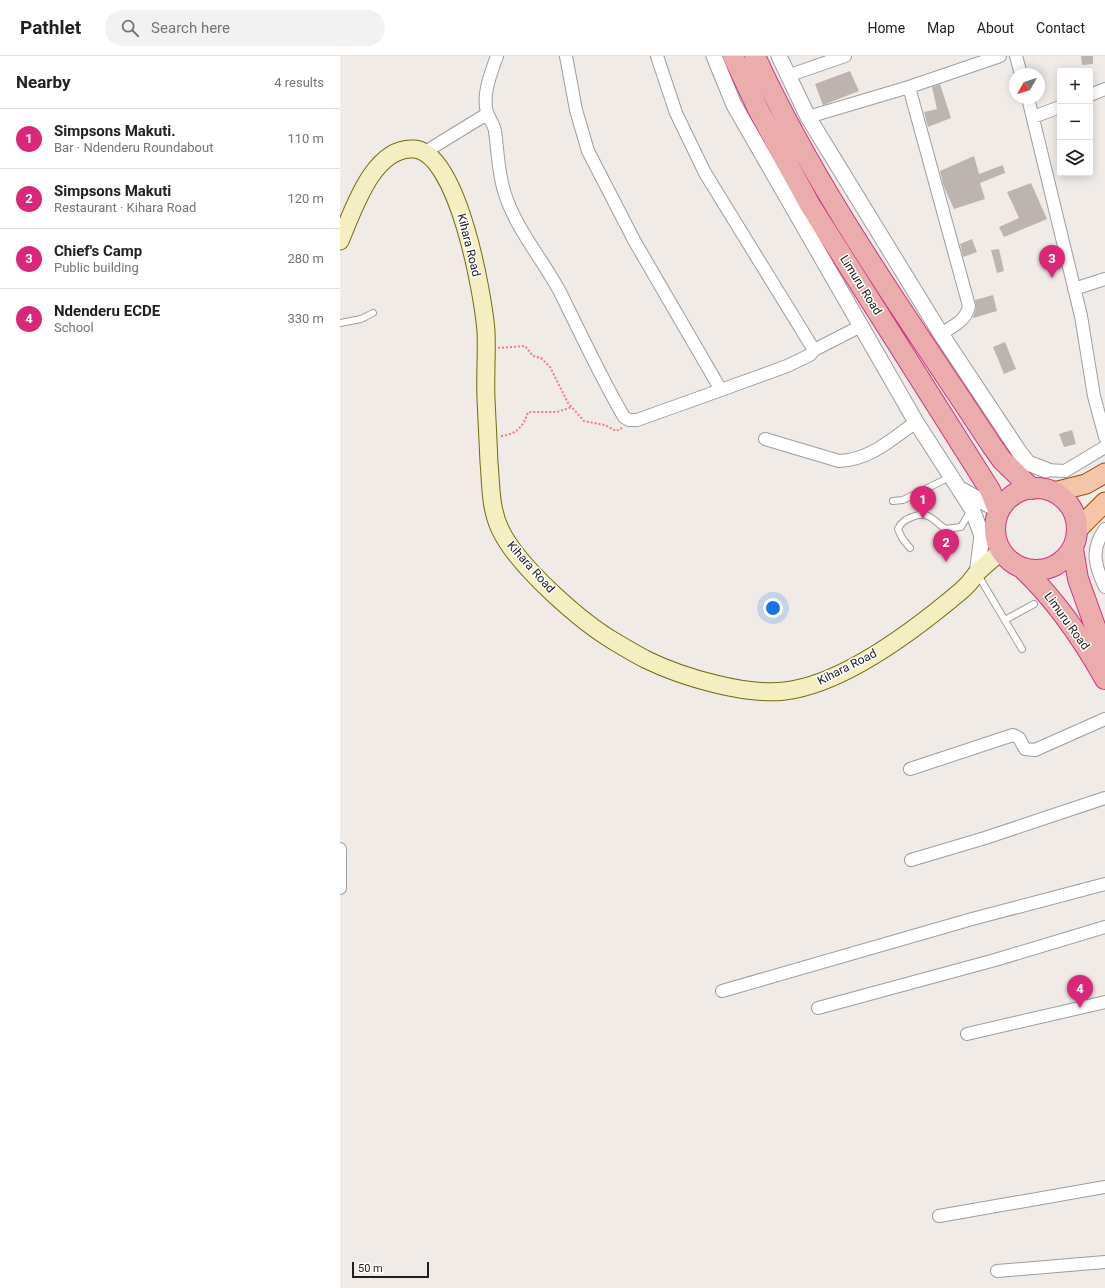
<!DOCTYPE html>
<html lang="en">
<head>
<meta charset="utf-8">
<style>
	:root { --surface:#fff; --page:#f2f2f2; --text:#202124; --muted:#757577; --line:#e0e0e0; --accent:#db2777 }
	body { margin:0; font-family:Roboto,sans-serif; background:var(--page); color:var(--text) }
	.controls { position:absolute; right:12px; top:12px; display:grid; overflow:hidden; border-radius:4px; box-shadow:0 2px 10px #0003 }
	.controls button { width:36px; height:36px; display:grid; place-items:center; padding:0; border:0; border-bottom:1px solid var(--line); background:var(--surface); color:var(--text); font:20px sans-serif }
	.compass { position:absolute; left:669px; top:12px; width:36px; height:36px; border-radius:50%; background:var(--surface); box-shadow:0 2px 10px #0003; rotate:231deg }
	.scale { position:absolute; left:12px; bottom:10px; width:77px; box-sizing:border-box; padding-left:4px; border:2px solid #202020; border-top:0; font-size:11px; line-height:14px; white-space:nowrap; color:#202020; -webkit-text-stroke:3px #fff; paint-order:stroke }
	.you { position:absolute; left:433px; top:552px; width:14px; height:14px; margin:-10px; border:3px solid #fff; border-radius:50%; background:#1a73e8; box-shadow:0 0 0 6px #1a73e833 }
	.badge { display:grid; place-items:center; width:26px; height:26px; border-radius:50%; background:var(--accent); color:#fff; font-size:13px; font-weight:700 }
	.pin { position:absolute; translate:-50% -33px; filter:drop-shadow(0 1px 2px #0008) }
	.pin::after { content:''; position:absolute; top:21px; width:14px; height:12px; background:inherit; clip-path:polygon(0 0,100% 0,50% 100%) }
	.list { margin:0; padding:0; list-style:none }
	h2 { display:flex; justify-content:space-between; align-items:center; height:52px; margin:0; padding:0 16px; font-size:17px }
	h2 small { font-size:13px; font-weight:400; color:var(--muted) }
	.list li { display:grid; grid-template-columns:26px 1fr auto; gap:12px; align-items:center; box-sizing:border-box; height:60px; padding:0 16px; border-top:1px solid var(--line) }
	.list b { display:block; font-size:15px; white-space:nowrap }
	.list p { margin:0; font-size:13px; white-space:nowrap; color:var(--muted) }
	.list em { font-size:13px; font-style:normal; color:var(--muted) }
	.icon { flex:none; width:22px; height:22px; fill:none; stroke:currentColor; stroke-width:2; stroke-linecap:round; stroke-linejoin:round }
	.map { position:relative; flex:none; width:765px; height:1232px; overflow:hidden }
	header { display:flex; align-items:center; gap:24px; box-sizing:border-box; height:56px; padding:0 20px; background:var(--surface); border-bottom:1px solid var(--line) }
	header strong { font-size:19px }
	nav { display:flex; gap:22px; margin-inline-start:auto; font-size:14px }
	.search { width:280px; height:36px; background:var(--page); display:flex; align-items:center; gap:10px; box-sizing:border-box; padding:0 14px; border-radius:22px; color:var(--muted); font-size:15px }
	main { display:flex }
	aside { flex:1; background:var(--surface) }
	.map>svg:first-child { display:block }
</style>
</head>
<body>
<header>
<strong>Pathlet</strong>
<div class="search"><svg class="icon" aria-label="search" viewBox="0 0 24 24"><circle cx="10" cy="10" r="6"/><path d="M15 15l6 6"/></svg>Search here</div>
<nav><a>Home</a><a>Map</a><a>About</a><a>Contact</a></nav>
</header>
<main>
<aside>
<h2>Nearby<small>4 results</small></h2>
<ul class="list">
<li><span class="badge">1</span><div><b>Simpsons Makuti.</b><p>Bar · Ndenderu Roundabout</p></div><em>110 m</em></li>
<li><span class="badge">2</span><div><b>Simpsons Makuti</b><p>Restaurant · Kihara Road</p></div><em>120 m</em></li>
<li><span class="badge">3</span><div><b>Chief's Camp</b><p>Public building</p></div><em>280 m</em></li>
<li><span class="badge">4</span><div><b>Ndenderu ECDE</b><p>School</p></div><em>330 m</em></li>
</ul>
</aside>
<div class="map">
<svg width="765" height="1232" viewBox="0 0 765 1232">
	<rect width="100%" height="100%" fill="#f0ebe7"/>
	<path fill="#bdb4b0" d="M741,0H753V8L742,9Z
		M510,15L519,35L483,49L475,28Z
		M600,28L611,62L588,71L584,56L597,53L592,31Z
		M634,100L639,118L663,109L665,117L640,127L645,143L614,153L604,131L600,115Z
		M691,127L707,163L664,181L659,171L679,162L667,136Z
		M632,183L637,196L623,201L620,188Z
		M659,193L664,215L657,217L651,194Z
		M653,239L657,255L633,262L636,252L635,244Z
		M665,286L676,313L664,318L653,291Z
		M732,374L736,388L724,391L719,378Z"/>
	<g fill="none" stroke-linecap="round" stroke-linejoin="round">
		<defs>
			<path id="service" d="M0,267L21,263L33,257
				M553,445L563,444L610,421
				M570,492L562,482L558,473C561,466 565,464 572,461C588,454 593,464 605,473L621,471L631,454
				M638,519L682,593
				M665,564L694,548"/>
			<path id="minor" d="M157,0C151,17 142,38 147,56C149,63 154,68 155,75C158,96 158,118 165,138C176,173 203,204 220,236C241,278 260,320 284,361L289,364H297L381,334
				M226,0L236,54L248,95L295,186L381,334L447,310L470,299L474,294L365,117L336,57L317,0
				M676,0L681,18
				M447,20L505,0
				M569,31L629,250C626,265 613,270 601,278
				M750,39L765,33
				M688,42L741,260L754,340L765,381
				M468,61L569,31L660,0
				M693,61L720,51
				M85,96L147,58
				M734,233L765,223
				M474,294L521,270
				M425,383L499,405C530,404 552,383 576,366
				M706,414L725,415L765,391
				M765,473C750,494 755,510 765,531
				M570,713L673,679L679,682L685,693L695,694L765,663
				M0,793V832
				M571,804L645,782L765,742
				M382,935L632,863L765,828
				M478,952L655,904L765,871
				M627,978L765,946
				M599,1160L765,1131
				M657,1215L765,1206"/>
			<path id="tertiary" d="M374,0L394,49L576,366L632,453L642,480L637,518
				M439,0L468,61L601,278L680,397L688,407L706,414
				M620,433L658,454"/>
			<path id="secondary" d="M0,185C13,155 33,90 74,93C118,96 143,238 146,275C147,298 145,321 146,343C147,364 148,385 149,406C151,428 150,452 160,473C177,510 242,567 277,587C287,593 297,599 307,604C342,621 406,640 445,635C504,628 576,573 621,535C627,530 632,524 636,518C643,510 653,503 661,495"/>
			<path id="primary" d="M714,436L746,428L765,417
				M738,473L765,446"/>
			<path id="trunk" d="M393,0L419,55L470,149L650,434L658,454
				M415,0C478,138 569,263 652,390L662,404L692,433
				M655 473a41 41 0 1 1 82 0a41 41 0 1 1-82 0Z
				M733,493L738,523L765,598
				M682,512C716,544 742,582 765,623"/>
		</defs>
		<use href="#service" stroke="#9d9d9d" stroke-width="8"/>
		<use href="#minor" stroke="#9d9d9d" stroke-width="14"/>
		<use href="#tertiary" stroke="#9d9d9d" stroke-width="17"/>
		<use href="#secondary" stroke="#71690d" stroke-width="19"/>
		<use href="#primary" stroke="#914c0b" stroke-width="21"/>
		<use href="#trunk" stroke="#ce3485" stroke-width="22"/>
		<path stroke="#f07982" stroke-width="2" stroke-dasharray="2 2" stroke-linecap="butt" d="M158,292L185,290L193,300L201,302L210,311L228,347L244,365L265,369L276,375L282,372
			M161,380C177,378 183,371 188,356H217L232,351"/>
		<use href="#service" stroke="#fff" stroke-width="6"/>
		<use href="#minor" stroke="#fff" stroke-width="12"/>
		<use href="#tertiary" stroke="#fff" stroke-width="15"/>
		<use href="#secondary" stroke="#f5eec0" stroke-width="17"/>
		<use href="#primary" stroke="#f5c5a7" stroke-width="19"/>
		<use href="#trunk" stroke="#ebadac" stroke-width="20"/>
	</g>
	<g text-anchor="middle" stroke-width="3" stroke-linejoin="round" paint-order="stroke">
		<g font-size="12" fill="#202020" stroke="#fff">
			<text transform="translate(129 189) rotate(76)" y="4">Kihara Road</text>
			<text transform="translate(521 229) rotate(58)" y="4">Limuru Road</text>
			<text transform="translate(191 511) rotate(48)" y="4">Kihara Road</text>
			<text transform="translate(727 565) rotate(54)" y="4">Limuru Road</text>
			<text transform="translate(507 611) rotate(-27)" y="4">Kihara Road</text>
		</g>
	</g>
</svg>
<div class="controls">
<button>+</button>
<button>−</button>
<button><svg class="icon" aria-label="layers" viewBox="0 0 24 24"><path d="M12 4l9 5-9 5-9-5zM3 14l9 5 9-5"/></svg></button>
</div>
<svg class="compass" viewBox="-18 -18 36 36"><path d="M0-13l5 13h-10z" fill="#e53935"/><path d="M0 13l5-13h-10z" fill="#757577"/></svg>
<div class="scale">50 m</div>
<div class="you"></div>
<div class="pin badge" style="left:583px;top:463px">1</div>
<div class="pin badge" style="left:606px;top:506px">2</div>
<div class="pin badge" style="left:712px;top:222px">3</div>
<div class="pin badge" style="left:740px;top:952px">4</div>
</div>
</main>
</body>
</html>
